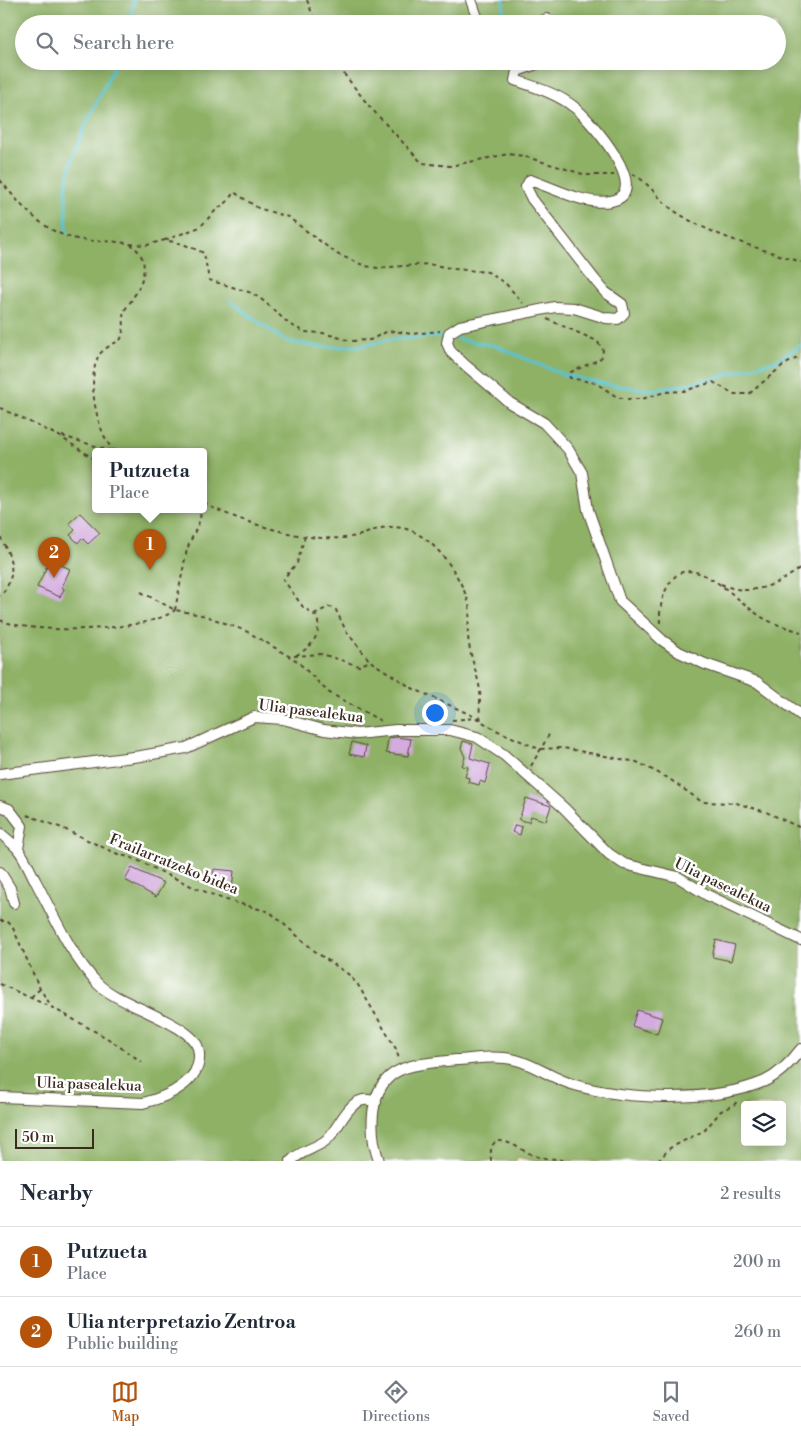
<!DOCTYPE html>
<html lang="en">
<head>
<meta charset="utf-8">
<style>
	:root { --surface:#fff; --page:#f2f2f3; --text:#1f2937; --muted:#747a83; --line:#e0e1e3; --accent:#b45309 }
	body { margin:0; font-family:"Libre Bodoni",serif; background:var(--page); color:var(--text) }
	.controls { position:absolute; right:15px; bottom:15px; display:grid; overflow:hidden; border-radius:5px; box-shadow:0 2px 12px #0003 }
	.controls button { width:45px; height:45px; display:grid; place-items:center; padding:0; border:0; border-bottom:1px solid var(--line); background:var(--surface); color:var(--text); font:25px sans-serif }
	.scale { position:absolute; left:15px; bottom:12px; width:79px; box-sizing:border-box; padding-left:5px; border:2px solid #3b2a1e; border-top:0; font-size:14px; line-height:18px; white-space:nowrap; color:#3b2a1e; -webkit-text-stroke:4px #fff; paint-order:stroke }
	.you { position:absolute; left:434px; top:712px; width:18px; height:18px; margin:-12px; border:4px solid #fff; border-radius:50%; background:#1a73e8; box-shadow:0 0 0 8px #1a73e833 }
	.badge { display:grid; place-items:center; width:32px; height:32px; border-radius:50%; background:var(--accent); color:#fff; font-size:16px; font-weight:700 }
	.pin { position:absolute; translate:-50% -41px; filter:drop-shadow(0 1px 2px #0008) }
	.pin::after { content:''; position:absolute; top:26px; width:18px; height:15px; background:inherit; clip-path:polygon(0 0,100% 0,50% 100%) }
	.popup { position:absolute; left:92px; top:448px; width:115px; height:65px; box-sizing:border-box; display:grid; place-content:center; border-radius:5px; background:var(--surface); filter:drop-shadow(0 1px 4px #0005); font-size:16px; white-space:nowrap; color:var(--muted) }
	.popup b { font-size:19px; color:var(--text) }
	.popup::after { content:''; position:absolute; left:50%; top:100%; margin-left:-10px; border:10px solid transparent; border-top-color:var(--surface) }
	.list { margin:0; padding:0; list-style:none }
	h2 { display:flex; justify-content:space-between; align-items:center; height:65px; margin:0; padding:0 20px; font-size:21px }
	h2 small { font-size:16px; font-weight:400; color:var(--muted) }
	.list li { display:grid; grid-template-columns:32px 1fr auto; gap:15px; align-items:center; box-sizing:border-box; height:70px; padding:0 20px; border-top:1px solid var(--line) }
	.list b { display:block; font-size:19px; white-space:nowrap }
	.list p { margin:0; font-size:16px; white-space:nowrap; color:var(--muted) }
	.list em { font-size:16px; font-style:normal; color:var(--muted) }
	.icon { flex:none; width:28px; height:28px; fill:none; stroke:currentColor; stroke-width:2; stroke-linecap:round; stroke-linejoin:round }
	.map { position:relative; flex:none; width:801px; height:1161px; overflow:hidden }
	.search { position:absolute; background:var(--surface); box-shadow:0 2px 12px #0003; left:15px; right:15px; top:15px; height:55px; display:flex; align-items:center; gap:12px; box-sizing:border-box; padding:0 18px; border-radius:28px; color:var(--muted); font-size:19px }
	.sheet { height:205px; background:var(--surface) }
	nav { display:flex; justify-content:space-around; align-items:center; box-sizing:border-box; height:70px; border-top:1px solid var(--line); background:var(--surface); font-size:14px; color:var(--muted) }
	nav a { display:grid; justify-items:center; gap:2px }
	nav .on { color:var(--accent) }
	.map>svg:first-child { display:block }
</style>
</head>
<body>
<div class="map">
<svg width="801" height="1161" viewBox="0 0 801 1161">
	<rect width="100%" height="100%" fill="#fff"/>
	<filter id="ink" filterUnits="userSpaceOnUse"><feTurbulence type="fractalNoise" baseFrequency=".02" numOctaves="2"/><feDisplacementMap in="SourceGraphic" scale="10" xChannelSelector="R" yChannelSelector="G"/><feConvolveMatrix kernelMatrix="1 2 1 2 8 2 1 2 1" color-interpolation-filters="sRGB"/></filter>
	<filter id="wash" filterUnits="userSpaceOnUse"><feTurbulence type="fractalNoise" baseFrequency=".0096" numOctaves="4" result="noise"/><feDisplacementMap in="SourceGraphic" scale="20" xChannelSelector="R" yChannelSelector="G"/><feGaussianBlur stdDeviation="1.12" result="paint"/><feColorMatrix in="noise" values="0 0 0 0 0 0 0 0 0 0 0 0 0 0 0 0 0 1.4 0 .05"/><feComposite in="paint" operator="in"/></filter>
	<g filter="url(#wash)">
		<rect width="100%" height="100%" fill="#f5e0c4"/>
		<path fill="#8eb166" stroke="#646e42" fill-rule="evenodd" d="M0,0H801V1161H534L517,1157L516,1161H0ZM24,24H777V61H24ZM96,451H204V509H96ZM745,1105H782V1142H745Z"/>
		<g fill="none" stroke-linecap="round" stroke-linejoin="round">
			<path stroke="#57c3d0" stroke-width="3" d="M503,19L504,0
				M129,24L134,0
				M67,232C66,215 65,198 67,182C74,138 100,101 116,61
				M230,301L285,341L321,347L361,346L387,340L440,336
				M457,339L496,346L564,375L610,385L653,390L712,379L777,360L801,345"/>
		</g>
		<g id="blocks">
			<path fill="#d3abde" d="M80,513L100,533L88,544L82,538L78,543L70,535L75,530L69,523Z
				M50,560L70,569L62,587L64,589L60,597L37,587Z
				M396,737L411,739L408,756L386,753L388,738Z
				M463,741L473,744L470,758L490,764L485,783L480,781L479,785L468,782L469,778L465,777L468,767L462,766L465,757L461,748Z
				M352,742L366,746L364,757L349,754Z
				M526,798L551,806L546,821L531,816L529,822L519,820Z
				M515,825L522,827L520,835L512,832Z
				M132,868L164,883L156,897L125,880Z
				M214,869L234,871L232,889L212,887Z
				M716,940L735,945L731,961L712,957Z
				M637,1010L662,1018L657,1034L632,1026Z"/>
		</g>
	</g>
	<g filter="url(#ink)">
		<use href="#blocks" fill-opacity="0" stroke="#574537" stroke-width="1"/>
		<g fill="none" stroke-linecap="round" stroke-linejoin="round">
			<defs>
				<path id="minor" d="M471,0L477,17L484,24
					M534,24L547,19L559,24
					M545,61L517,71L515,80C535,87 558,94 574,107C589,118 655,193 611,201C586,206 554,188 530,180L526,187L532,199L595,280L605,292L622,304L624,313L618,319L606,318L574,308L555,307L460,326L449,333L447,343L451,352L464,364L510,403L544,423L568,449L582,473L588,510L620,601L662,640L679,652L705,664L757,682L801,715
					M0,774L141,756L186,748L254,717L283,719L324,730L357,734L396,730H450L477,737L504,755L564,808L609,854L624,864L678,877L707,895L801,940
					M0,806L9,809L22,826L18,849
					M0,833C6,838 12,843 17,848C25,857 30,871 36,882C54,916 70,954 97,983C116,1004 191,1023 198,1048C206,1080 168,1097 143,1103L0,1097
					M0,872L10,888L14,903
					M291,1161C300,1151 314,1149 325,1141C341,1129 349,1090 376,1102
					M379,1161C369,1133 367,1085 400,1070C415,1063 439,1062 456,1060C475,1059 496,1055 516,1060C536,1065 554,1080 575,1085C626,1100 715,1103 765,1081C780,1074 791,1062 801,1049"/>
			</defs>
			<use href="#minor" stroke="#574537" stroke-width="12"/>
			<path stroke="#574537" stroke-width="2" stroke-dasharray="4 4" stroke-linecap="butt" d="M307,0L316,24
				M334,61L369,106L422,163L450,166L508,154L523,156L586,175H614
				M633,174C650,183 660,202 676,212C714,237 759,248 801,262
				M0,180C23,208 45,235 83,240C98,242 114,240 130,244C158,262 137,294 123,312L124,327L121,339C114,344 104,348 99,355C86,378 96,432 114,451
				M165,240L200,227L217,209L227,202L234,192L258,208L288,217L337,254L365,266L378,268L428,264L455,269L488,272L506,284L523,303
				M130,244L147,245L165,240L183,244L204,253L209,280L252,293L265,302L288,323L304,332L323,333L351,341L370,340L386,332L394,331L412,334L440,331
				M547,319L597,341L603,350L602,357L598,360L571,372L569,374L570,378L596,383L617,397L628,399H642L665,392L684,391L713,382L734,394H749L782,366L801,356
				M0,408L59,436L96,460
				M62,436L112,451
				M204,503C229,518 294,538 323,538C336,539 349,538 361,535C370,532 381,527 390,527C428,525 458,571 468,601C472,613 467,623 468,635C469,654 477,672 480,690C481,701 478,710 481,720
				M0,537C12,557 18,577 0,596
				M721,584C750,598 777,585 801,568
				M141,592L175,610L206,616L246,631L267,643L297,661L328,692L381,721
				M175,610L187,549L200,520L201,509
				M314,614L329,607L335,608L346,631L370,661
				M0,620C32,635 148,632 175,610
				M660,623C659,608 663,591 672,580C695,549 744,609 765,619C776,625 789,628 801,632
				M296,655C310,649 324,633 316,616L303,607L283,579L297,563L305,536
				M294,656L322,654L359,666L370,661L412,688L480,719
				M452,720L476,718L496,730L539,749L563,748L637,762L668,778L702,802L736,803L766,812L801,828
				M531,766L550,733
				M27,815L62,828L115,853L135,859L191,886L223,899L270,912L317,953L348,974L358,985L396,1049L399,1059
				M0,921H7L12,926L40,989L52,1007
				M0,984L53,1008L107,1038L142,1062
				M31,997L40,989
				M491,1161C487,1122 520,1151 535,1156C545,1159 556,1158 566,1161
				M658,1161L670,1148L705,1130L721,1111L734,1105L738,1100"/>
			<use href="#minor" stroke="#fff" stroke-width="10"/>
		</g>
	</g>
	<g text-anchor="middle" stroke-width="5" stroke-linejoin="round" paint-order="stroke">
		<g font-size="15" fill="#3b2a1e" stroke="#fff">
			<text transform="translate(311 711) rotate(7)" y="5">Ulia pasealekua</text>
			<text transform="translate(174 864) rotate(22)" y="5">Frailarratzeko bidea</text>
			<text transform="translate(723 885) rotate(26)" y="5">Ulia pasealekua</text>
			<text transform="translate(89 1084) rotate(2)" y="5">Ulia pasealekua</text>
		</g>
	</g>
</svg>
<div class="controls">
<button><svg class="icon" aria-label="layers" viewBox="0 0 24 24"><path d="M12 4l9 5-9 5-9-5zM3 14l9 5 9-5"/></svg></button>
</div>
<div class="scale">50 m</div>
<div class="you"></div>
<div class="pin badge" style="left:150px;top:570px">1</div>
<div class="popup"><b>Putzueta</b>Place</div>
<div class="pin badge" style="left:54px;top:578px">2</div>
<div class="search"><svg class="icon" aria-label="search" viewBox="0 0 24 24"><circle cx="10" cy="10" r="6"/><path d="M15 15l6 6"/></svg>Search here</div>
</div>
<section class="sheet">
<h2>Nearby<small>2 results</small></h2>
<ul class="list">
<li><span class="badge">1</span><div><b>Putzueta</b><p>Place</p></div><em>200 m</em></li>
<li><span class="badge">2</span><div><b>Ulia nterpretazio Zentroa</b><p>Public building</p></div><em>260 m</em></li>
</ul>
</section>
<nav>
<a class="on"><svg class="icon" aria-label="map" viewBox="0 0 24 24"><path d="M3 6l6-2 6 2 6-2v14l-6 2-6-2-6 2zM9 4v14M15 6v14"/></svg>Map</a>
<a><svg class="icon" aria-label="directions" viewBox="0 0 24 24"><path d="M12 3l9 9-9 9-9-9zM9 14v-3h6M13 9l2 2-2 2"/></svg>Directions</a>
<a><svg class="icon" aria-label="saved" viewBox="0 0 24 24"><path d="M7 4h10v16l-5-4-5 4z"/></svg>Saved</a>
</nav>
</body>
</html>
